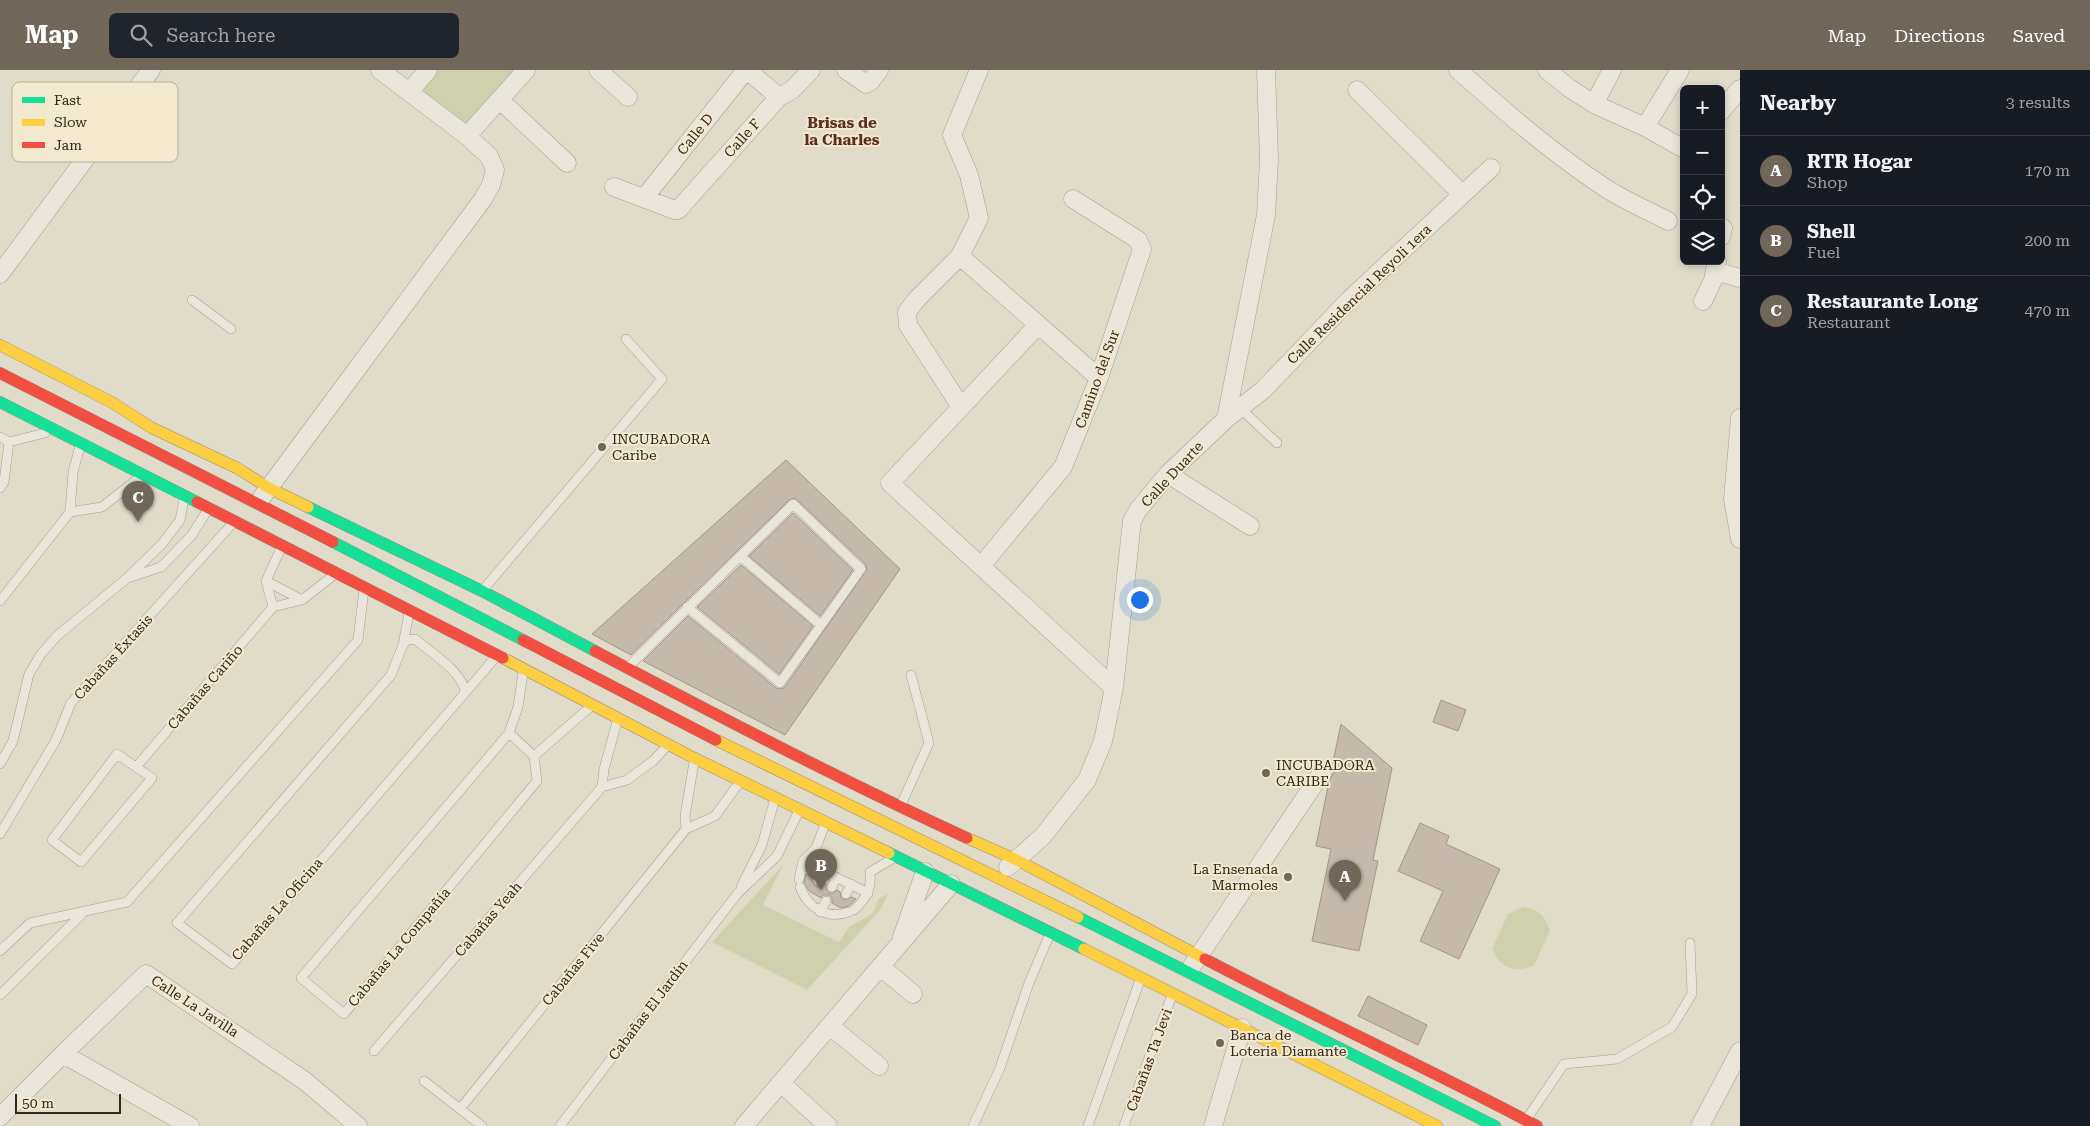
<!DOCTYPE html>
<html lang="en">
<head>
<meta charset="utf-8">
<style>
	:root { --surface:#171b24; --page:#20242c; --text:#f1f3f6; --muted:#9ea1a6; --line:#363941; --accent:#70675a }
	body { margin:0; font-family:"Roboto Serif",serif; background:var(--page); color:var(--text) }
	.controls { position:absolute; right:15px; top:15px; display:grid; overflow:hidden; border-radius:8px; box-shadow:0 2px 8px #0003 }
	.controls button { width:45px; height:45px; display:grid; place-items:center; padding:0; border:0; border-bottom:1px solid var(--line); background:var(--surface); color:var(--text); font:25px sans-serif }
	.scale { position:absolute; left:15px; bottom:12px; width:106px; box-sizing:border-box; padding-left:5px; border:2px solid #33281d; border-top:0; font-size:14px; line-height:18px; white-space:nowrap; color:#33281d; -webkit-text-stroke:4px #f3e9cf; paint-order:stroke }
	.you { position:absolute; left:1139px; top:529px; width:18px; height:18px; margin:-12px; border:4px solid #fff; border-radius:50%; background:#1a73e8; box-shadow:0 0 0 8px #1a73e833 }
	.badge { display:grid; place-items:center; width:32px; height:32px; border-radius:50%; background:var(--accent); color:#fff; font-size:16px; font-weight:700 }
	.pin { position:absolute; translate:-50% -41px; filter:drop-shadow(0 1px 2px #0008) }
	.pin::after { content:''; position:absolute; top:26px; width:18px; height:15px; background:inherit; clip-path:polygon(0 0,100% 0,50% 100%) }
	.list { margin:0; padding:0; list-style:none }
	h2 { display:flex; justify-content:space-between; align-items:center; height:65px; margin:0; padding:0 20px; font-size:21px }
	h2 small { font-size:16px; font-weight:400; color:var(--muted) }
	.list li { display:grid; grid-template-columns:32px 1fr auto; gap:15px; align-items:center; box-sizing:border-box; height:70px; padding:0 20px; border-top:1px solid var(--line) }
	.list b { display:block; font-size:19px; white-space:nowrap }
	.list p { margin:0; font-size:16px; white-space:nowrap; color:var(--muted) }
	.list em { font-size:16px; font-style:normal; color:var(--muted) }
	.icon { flex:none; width:28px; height:28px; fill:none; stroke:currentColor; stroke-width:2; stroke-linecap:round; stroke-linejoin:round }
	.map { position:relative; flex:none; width:1740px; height:1056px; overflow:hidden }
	header { display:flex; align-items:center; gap:30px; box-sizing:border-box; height:70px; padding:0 25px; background:var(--accent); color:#fff }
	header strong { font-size:24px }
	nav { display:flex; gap:28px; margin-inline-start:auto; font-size:18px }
	.search { width:350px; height:45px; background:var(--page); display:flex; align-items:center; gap:12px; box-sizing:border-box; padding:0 18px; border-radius:8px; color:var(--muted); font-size:19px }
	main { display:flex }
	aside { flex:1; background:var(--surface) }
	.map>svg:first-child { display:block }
</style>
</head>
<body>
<header>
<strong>Map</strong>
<div class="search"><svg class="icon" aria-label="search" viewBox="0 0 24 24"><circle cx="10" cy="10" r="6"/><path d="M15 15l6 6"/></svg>Search here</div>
<nav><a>Map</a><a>Directions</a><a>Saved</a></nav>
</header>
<main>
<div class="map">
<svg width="1740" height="1056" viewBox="0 0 1740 1056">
	<rect width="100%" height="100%" fill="#e1dbca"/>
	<path fill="#cfd1ad" d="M437,0H516L466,55L423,25L424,16Z
		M783,795L763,835L839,872L849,857L873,843L878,829L888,824L880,840L807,920L712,872Z
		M1523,837C1538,839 1546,846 1550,861L1534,895C1516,904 1500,898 1492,879L1508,844Z"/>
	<path fill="#c4b9ab" stroke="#a1978a" d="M786,390L900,499L785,665L643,591L688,546L776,618L782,619L785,617L867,499L865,494L795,428L789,430L631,585L592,564Z
		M793,443L853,500L820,546L749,486Z
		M741,495L813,556L779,604L697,537Z
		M1441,630L1466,640L1458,661L1433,652Z
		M1341,654L1392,698L1373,790L1378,791L1359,881L1312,871L1331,779L1316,776L1329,711L1334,702L1332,696Z
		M1420,753L1449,766L1446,774L1500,799L1459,889L1420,871L1443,821L1398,801Z
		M806,804L812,807V811L815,816H819L823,813L826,814V818L829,823H833L837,820L840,822L841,827L844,830L851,827L856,829L849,836L841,838L832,833V828L829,825H823L821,828L809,821L804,812Z
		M1368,926L1427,955L1418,975L1358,946Z"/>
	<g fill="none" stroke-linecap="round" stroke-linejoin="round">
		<defs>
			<path id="lane" d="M192,230L231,259
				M1240,338L1277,373
				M0,367L9,372L45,363
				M0,418L4,412L9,372
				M70,442L102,437L139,408
				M740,486L821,555
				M128,508L161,497L192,465L207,441
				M266,511L302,530
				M482,521L662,309L626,269
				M0,531L70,442L73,402L80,376
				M273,537L266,511L281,478
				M409,543L403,575L391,605L177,853L232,894L495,588
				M403,575L407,570L415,569C430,582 463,602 465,622
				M628,597L793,434L861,499L780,613L687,537
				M523,603L518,637L509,663L301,908L344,944L537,711L534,686L589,638
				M509,663L534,686
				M117,684L152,708L81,792L52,770Z
				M0,694L13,671L29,604L41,584L58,565L126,509L162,474L180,450L184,430
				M137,696L273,537L302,530L334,505
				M602,717L604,699L617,652
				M900,737L929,673L911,605
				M686,759L685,746L694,692
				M0,764L56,670L71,633L232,454
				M803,791L868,823
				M799,809L803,791L816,778L825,754
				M818,810L822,800
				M741,817L762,775L774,732
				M800,817C808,838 827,850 849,842
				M832,817L836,807
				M846,824L851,814
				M854,840C866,829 872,818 870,802L892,789
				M820,842L826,831
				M0,881L30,853L127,832L358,570L364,519
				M0,925L85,841
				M374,981L602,717L627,710L653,691L666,677
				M424,1011L482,1056
				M460,1039L686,759L715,746L739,713
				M1526,1050L1564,994L1617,989L1672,957L1692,924L1690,873
				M560,1056L737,824L777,786L798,743
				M973,1056L1000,998L1029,913L1049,866
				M1088,1056L1140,910
				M1124,1056L1172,925"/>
			<path id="street" d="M598,0L628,27
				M747,0L779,27
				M846,0L866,14L870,12L879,0
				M1458,0C1504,41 1552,83 1604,117C1623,130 1647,140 1668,151
				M1547,0L1569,18L1594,34L1645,57L1684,79
				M1357,20L1462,124
				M409,22L428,0
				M500,30L567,93
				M1594,34L1612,0
				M1721,41L1740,19
				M1645,57L1680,0
				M467,66L526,0
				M614,117L675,140H678L779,27L792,20L811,0
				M644,128L746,0
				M1721,167L1723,158
				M960,186L1099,308
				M1715,201L1740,208
				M0,204L151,0
				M1703,231L1713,210L1717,191
				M1038,255L890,413L1114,618
				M961,337L908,255L907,242L916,230L960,186L979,148L969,105L952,65L979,0
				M1740,348L1733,429L1740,469
				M1226,349L1263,320L1350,229L1491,98
				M1168,404L1250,456
				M262,427L483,129L491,115L495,100L489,86L467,66L380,0
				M981,496L1063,397L1099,308L1142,179L1138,170L1073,129
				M1008,797L1043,766L1087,710L1103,671L1114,618L1132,451L1138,440L1168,404L1226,349L1266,145L1269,90L1266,0
				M902,867L925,802
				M1192,896L1323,701
				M881,897L913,924
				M830,956L879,996
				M63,984L190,1056
				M781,1013L828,1056
				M0,1047L63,984L146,904L305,1011L358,1056
				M744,1056L951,814
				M1213,1056L1242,958
				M1700,1056L1740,981"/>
			<path id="fast" d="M0,332L197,432
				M308,437L482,521L595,581
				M333,472L523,570
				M889,783L1084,879
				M1078,847L1495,1056"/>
			<path id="slow" d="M0,275L113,333L152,358L237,398L269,418L308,437
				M503,588L694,688L889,783
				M716,670L1078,847
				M967,768L1017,790L1205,889
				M1084,879L1437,1056"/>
			<path id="jam" d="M0,303L333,472
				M197,432L503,588
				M523,570L716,670
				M595,581C718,646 841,710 967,768
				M1205,889C1315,947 1428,998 1537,1056"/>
		</defs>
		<use href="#lane" stroke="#a69f93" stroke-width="10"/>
		<use href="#street" stroke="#a69f93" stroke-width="19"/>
		<use href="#fast" stroke="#958f84" stroke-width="12"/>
		<use href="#slow" stroke="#958f84" stroke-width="12"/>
		<use href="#jam" stroke="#958f84" stroke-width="12"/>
		<use href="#lane" stroke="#eae5db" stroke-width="9"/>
		<use href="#street" stroke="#eae5db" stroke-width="18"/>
		<use href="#fast" stroke="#16e098" stroke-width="11"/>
		<use href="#slow" stroke="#ffcf43" stroke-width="11"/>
		<use href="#jam" stroke="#f24e42" stroke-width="11"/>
	</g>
	<g fill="#70675a" stroke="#f3e9cf" stroke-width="2">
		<circle cx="602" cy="377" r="5"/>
		<circle cx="1266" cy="703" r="5"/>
		<circle cx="1288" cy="807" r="5"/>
		<circle cx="1220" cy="973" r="5"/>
	</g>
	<g text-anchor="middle" stroke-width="4" stroke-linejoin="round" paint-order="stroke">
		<g font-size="14" fill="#33281d" stroke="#f3e9cf">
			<text transform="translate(695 64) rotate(-51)" y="5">Calle D</text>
			<text transform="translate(742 68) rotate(-48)" y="5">Calle F</text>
			<text transform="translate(1359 224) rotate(-44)" y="5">Calle Residencial Reyoli 1era</text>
			<text transform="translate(1097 309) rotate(-70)" y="5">Camino del Sur</text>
			<text transform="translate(1172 404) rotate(-47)" y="5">Calle Duarte</text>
			<text transform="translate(113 587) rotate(-48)" y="5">Cabañas Éxtasis</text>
			<text transform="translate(205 617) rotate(-49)" y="5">Cabañas Cariño</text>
			<text transform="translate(277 839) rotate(-49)" y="5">Cabañas La Oficina</text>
			<text transform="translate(488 849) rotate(-49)" y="5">Cabañas Yeah</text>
			<text transform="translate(399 877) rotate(-50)" y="5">Cabañas La Compañía</text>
			<text transform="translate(573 899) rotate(-51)" y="5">Cabañas Five</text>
			<text transform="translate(195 936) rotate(33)" y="5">Calle La Javilla</text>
			<text transform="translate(648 940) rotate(-53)" y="5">Cabañas El Jardín</text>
			<text transform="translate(1149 990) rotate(-70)" y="5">Cabañas Ta Jevi</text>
		</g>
		<g font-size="14" fill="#33281d" stroke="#f3e9cf" text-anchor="start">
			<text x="612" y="374">INCUBADORA<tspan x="612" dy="16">Caribe</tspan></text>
			<text x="1276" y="700">INCUBADORA<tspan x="1276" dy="16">CARIBE</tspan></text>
			<text x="1278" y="804" text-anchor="end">La Ensenada<tspan x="1278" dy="16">Marmoles</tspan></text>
			<text x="1230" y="970">Banca de<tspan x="1230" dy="16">Loteria Diamante</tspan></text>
		</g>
		<g font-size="15" font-weight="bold" fill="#5d2e1f" stroke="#f3e9cf">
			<text x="842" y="58">Brisas de<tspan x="842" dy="17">la Charles</tspan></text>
		</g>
	</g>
	<rect x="12" y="12" width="166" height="80" rx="8" fill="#f3e9cf" stroke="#b9af9a" stroke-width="1"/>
	<rect x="22" y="27" width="23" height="6" fill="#16e098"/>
	<rect x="22" y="49" width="23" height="7" fill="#ffcf43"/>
	<rect x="22" y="72" width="23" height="6" fill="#f24e42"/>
	<g font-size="14" fill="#33281d">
		<text x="54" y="35">Fast</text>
		<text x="54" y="57">Slow</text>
		<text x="54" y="80">Jam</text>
	</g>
</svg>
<div class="controls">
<button>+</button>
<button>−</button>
<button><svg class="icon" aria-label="locate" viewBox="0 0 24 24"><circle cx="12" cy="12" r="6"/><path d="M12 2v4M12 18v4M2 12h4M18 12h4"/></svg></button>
<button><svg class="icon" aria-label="layers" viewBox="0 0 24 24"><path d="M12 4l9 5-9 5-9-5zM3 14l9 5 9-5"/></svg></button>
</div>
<div class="scale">50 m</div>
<div class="you"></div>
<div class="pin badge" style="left:1345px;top:831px">A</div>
<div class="pin badge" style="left:821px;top:820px">B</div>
<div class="pin badge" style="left:138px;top:452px">C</div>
</div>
<aside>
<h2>Nearby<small>3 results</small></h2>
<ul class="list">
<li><span class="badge">A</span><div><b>RTR Hogar</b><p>Shop</p></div><em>170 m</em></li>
<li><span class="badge">B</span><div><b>Shell</b><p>Fuel</p></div><em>200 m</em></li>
<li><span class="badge">C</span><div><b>Restaurante Long</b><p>Restaurant</p></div><em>470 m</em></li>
</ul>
</aside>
</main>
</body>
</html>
